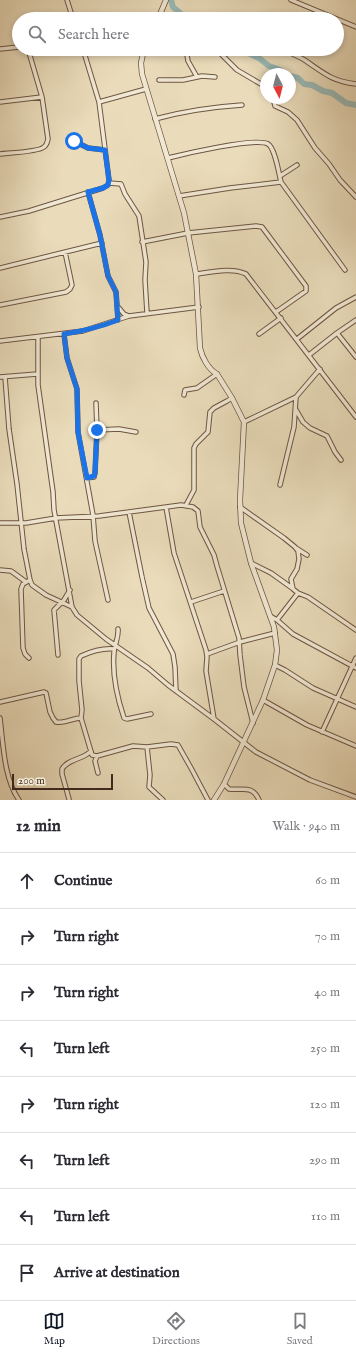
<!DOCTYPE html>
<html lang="en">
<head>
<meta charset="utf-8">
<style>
	:root { --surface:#fff; --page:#f2f2f3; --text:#2b2b33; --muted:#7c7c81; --line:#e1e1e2; --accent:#111827 }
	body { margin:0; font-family:"IM FELL English",serif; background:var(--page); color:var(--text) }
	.compass { position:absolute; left:260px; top:68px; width:36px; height:36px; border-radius:50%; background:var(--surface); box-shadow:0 2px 6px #0003; rotate:173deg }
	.scale { position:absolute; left:12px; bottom:10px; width:101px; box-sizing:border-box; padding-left:4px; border:2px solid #432a1c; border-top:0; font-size:11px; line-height:14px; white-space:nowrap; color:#432a1c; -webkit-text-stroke:3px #f1e8d3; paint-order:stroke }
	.stop { position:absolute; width:12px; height:12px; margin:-9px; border:3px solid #1a73e8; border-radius:50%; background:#fff }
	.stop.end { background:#1a73e8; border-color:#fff; box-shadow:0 1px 4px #0008 }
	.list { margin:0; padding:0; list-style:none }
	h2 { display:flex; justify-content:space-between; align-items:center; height:52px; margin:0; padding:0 16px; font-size:17px }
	h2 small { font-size:13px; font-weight:400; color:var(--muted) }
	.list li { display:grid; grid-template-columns:26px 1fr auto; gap:12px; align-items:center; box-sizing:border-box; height:56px; padding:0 16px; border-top:1px solid var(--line) }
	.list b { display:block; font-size:15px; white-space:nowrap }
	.list em { font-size:13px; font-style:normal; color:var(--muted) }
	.icon { flex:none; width:22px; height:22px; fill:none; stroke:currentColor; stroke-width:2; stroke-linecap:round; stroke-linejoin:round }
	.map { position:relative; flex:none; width:356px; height:800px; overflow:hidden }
	.search { position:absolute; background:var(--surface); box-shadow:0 2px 6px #0003; left:12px; right:12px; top:12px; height:44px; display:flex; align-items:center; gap:10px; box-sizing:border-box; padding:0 14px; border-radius:22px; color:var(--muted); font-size:15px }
	.sheet { height:500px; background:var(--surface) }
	nav { display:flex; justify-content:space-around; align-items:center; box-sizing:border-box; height:56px; border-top:1px solid var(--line); background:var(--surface); font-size:11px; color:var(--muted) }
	nav a { display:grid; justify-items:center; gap:2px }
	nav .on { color:var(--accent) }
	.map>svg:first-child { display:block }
</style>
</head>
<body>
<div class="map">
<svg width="356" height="800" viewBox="0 0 356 800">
	<rect width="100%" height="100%" fill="#eadcbb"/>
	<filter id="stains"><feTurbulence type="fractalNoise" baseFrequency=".005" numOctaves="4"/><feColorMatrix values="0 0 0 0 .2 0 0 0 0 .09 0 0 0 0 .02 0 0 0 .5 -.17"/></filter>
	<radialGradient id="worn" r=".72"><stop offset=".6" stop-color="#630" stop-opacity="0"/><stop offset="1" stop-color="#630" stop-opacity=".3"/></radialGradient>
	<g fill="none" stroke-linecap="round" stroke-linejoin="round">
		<path stroke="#9abab7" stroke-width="6" d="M171,0L173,7L187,19
			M240,49L259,58L269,66L280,70L287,74
			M290,76L298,78L304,84L312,85L323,91L332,93L346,103L356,105"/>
		<defs>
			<path id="minor" d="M67,0L73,19
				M291,0L356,27
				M0,49L19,47
				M186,49L188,61L197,77
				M212,49L220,53L237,70L266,87
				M281,49C289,53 299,56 306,61C325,74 332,81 356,84
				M159,80H183L202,76L215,77
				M273,98L275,106L288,112L297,120L315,148L329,164L340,180L356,197
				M0,102L42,97
				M99,102L146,89
				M155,119C184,111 212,107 242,105
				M74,141L88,148L105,150
				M0,154C9,153 38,152 44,147C47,145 47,143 48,139L42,97L28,49
				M168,158C184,154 256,137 268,144C275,148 279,174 281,182L230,188L179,196
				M280,176L297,165
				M281,182L345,270
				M109,183L121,184L125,194L139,216L146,262L145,280L147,313
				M88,192L100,235L108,276L116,292L118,320
				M0,217L29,211L103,188L108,185L109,180L99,102L83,49
				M142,242L188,233L256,226L262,227L306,286V291L276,312
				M0,268L102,243
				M196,274C211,272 233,267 246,274L356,417
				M0,305L66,292L70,289L72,285L65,252
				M119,308L124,314L129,316
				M337,333L356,357
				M64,334L67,358L77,389L78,432L93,515L95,541L108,600
				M259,334L281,318
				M38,337V385L53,492L54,510L72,607
				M297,339L336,308L356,297
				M0,341L83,331L129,316L199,307
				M309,355L337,333L356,320
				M0,377L37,374
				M5,377L9,429L17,484L24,549L30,580L32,585L46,595L72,607L77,615L106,639L148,668L168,685L214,719L256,752L310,780L356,797
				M184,395L185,390L197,388L217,374
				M296,410L303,422L310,428L327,436L335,452L341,460
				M244,422L296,397L320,369
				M97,430L119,429L136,432
				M87,478L94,477L95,473L97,430L96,403
				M280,485L294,427L296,397
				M186,505L194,490V448L196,444L208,432L210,412L214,408L227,401L232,398
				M166,507L174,553L206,650L207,657L206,671L214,719
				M240,507L284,538L295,547L298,551L299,559L297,569L291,579L293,589L298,593L308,597L356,630
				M129,512L142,577L149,608L173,654L175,667L176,691
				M0,523H26L56,518L99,516L181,505L193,507L198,511L200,527L214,555L217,566L239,638L240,655L244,687L253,723
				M296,548L307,555
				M251,563L271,573L292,588
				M0,570L11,571L26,582
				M191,602L224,591
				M270,616L277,620L293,634L356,668
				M277,620L298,593
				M118,629C119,638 114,645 114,653C112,675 117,697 124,718L127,719L151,714
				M114,649C103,648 90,652 81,656L79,659V681L82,710L81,718L92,755L97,756L133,746L147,747L171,744L178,745L191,768L208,800
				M207,654L240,642L275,633
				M58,655L54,610L64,600L70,590
				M29,658L25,654L23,648L21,589L23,584L30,580
				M275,665L285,670L313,688L356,707
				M263,700L307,725L356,746
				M0,702L44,692L46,693L50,712L53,718L56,722C64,724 73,718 81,718
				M0,718C3,743 4,779 19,800
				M322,732L356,658
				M147,747L150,775L149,787L163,800
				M97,756L95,761L98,773
				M224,784L229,789C242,791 252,784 259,800
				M69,799L62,774V769C69,758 83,760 91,751"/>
			<path id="tertiary" d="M158,19L166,0
				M144,49L141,63L142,74L184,213L196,274L200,348C202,357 208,369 217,374L232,398L244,422L240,500L241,523L251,563L274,627L277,650L275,665L263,700L224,784L214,800"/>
		</defs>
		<use href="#minor" stroke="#6d5644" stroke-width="5.5"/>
		<use href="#tertiary" stroke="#6d5644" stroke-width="6"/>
		<use href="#minor" stroke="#f1e8d3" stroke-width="3.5"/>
		<use href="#tertiary" stroke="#f1e8d3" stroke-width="4.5"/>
	</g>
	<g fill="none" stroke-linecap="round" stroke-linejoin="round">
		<path stroke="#1a73e8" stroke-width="5" d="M74,141L88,148L105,150L109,180L108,185L103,188L88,192L100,235L108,276L116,292L118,320C100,327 83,331 64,334L67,358L77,389L78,432L87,478L94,476L95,473L97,430"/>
	</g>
	<rect width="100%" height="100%" filter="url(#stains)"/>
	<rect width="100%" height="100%" fill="url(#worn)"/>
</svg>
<svg class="compass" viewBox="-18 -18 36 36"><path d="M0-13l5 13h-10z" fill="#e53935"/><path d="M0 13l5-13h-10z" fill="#7c7c81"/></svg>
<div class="scale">200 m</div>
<div class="stop" style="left:74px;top:141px"></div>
<div class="stop end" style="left:97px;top:430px"></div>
<div class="search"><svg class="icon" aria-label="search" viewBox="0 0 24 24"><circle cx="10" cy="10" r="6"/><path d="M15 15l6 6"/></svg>Search here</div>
</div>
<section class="sheet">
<h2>12 min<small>Walk · 940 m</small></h2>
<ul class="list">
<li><svg class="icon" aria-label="ahead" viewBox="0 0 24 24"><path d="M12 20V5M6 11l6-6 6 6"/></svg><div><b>Continue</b></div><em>60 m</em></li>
<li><svg class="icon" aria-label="right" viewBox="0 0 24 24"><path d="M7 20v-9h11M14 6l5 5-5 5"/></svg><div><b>Turn right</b></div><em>70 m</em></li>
<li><svg class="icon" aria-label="right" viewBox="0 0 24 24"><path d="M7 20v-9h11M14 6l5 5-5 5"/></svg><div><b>Turn right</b></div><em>40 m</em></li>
<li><svg class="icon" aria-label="left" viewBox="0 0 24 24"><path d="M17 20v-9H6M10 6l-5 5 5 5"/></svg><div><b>Turn left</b></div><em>250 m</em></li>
<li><svg class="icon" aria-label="right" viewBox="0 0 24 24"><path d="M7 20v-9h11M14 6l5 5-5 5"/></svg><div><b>Turn right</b></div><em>120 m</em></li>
<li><svg class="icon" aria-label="left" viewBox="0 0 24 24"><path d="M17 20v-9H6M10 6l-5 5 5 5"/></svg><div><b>Turn left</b></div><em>290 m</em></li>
<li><svg class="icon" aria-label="left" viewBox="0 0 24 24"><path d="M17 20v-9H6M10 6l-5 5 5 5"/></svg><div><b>Turn left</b></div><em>110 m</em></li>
<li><svg class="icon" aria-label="arrive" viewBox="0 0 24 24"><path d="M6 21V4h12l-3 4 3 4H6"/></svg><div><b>Arrive at destination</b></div></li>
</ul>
</section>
<nav>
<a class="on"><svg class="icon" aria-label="map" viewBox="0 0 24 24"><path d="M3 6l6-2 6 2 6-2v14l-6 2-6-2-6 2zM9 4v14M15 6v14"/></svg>Map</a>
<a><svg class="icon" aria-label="directions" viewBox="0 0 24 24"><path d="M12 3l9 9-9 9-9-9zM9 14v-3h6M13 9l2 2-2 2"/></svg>Directions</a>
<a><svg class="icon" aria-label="saved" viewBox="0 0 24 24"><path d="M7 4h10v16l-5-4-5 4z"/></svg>Saved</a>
</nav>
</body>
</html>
